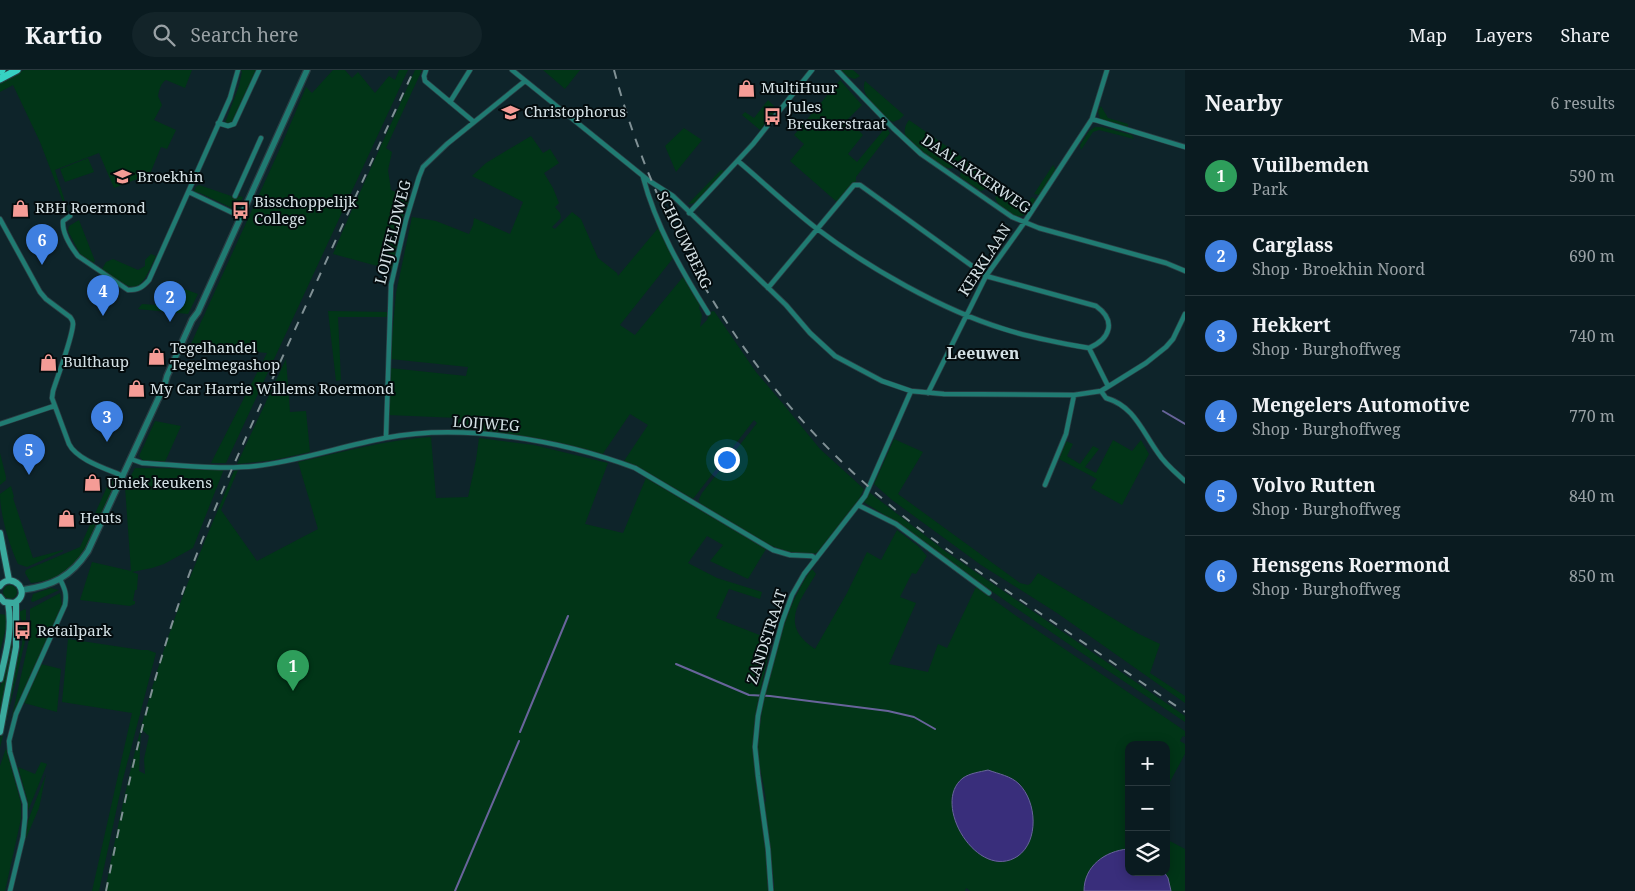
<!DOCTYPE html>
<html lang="en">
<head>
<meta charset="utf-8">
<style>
	:root { --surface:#0a1b20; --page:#132429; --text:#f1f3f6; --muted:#99a1a5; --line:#2a393e; --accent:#f59c96 }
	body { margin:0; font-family:"Noto Serif",serif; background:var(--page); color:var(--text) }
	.controls { position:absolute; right:15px; bottom:15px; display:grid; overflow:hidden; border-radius:10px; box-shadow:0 2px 12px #0003 }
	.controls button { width:45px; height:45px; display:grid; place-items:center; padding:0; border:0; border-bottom:1px solid var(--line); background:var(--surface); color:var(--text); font:25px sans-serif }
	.you { position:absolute; left:726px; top:389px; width:18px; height:18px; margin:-12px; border:4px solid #fff; border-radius:50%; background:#1a73e8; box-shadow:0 0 0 8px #1a73e833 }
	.badge { display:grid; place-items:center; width:32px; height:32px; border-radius:50%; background:var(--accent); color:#fff; font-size:16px; font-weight:700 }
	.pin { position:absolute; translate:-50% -41px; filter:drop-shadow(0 1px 2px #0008) }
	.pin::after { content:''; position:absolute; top:26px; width:18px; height:15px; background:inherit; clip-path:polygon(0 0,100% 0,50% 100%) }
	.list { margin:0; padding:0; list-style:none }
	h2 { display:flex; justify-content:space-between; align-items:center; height:65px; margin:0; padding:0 20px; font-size:21px }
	h2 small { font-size:16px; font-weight:400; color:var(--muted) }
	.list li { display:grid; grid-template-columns:32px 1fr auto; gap:15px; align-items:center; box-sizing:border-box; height:80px; padding:0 20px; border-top:1px solid var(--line) }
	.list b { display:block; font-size:19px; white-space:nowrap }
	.list p { margin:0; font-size:16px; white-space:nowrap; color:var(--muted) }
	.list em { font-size:16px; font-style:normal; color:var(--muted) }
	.icon { flex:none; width:28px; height:28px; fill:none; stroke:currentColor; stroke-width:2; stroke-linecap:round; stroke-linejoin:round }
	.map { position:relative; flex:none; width:1185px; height:821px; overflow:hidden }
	header { display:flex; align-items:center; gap:30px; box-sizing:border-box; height:70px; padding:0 25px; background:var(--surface); border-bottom:1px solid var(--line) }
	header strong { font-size:24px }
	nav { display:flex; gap:28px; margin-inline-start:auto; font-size:18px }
	.search { width:350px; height:45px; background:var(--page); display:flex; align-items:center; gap:12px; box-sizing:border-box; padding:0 18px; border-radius:28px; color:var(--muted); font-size:19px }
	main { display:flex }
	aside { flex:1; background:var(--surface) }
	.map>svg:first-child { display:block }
</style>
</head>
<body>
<header>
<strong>Kartio</strong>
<div class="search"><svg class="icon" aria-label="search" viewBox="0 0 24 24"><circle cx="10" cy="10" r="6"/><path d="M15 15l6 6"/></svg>Search here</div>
<nav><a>Map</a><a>Layers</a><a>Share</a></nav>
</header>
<main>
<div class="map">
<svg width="1185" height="821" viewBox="0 0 1185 821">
	<rect width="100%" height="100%" fill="#0e242a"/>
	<path fill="#013517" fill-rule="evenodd" d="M24,0H192L185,18L166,10C161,13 159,20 158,26L162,35L154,50L176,60L167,79L161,77L150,104L114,118L99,83L55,100L68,141L64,142L63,132L40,72L13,15L0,22V12Z
		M241,0H256L233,51L230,53H225L239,16L242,2Z
		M333,0H345L352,8L358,2L375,23L389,6L395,10L399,0H408L226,393H211L267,283L190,276L282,74L306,17L312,23Z
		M415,0H422L386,78L392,82L388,100L391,120L410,128L404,143L392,200L333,184C359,122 388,62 415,0Z
		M543,0H580L565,19Z
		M841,0H853L860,6L855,9L848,7Z
		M840,10L862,35L848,49L863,65L848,84L857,92L886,57L890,63L856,107V111L838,133L790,91L804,74L794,65Z
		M865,11L904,45L900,49L893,52L889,50C880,40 859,26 865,11Z
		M768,30L777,39L760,60L742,45L745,42L754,48Z
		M1101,36L1108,48L1128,54V57L1100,49L1098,41Z
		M909,50L962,87C960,92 957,97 952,98C943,101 907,74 905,64C904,58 906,54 909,50Z
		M1095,57H1102L1132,65L1134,69L1099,60L1093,62L1081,80L1080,75L1089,61Z
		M684,58L702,70L676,102L665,76Z
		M531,66L543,83L550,79L559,93L544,103L553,118L559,133L555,137L560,143L561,148L552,157L555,159L572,142L581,149L598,188L617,203L618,206L659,157L674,187L620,255L635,265L683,207L700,235L699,238L702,245L700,257L707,250L710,242L714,241L756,302L784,335L820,379L864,419L857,433L817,483C782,492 730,452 700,434L699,429L702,423L757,353L754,350L693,429L643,400L624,391L648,355L630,344L602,385L505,364L456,362L458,348L388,345L390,298L466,306L468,297L390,289L396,223L412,147L436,151L469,164L473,155L474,148L510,164L523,132L472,106L486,93Z
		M88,88L94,102L65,112L60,99Z
		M968,91L993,108L985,119L981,121L960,107L961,101Z
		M1053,95L1056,100L1039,125L1034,124Z
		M721,100L725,101L695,133L688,134Z
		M199,115L237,128L239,126L243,127L236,143L234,142V139L200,123L197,124L193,123L196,117Z
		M1007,117L1028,132L1032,127L1035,129L1036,132C1032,137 1028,144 1022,146C1012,149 997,136 995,127L1002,124Z
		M79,150L95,191L93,193L80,184L68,161L69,156Z
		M151,184L156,186C138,226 136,224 102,199L106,192L113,189L138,200L145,196V190Z
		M176,216L198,224L188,244L138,239L142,234L172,236Z
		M328,241L389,242L388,247H338L341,310L336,311Z
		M286,289L290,342L306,341L310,382L274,390L237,394Z
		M155,351L181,356L165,392L143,391L139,386Z
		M431,367L436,428L468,427L476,390L479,368L534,375L608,393L585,454L623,463L646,408L766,479L748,509L710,491L723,475L707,466L688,493L717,508L762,522L760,529L729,519L716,548L772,570L757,636L753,679L766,782L768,821H105C123,727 144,632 177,542C194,494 215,448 234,401L238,400L221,440L257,491L318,459L298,392C343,382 385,370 431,367ZM141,659L149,666L144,689L145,704L139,701Z
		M894,369L923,382L898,424L1020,513L1028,515L1031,513L1038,503L1139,564L1160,574L1150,603L1185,626V633L1057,543L981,495L892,430L874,414Z
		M1113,370L1132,381L1141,370L1149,384L1122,435L1091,418L1097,409L1059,389L1066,371L1073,374L1067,386L1080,394L1093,376L1099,379L1085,397L1096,403Z
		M0,383L6,407V410L0,415Z
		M135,398L224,399L193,478L164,494L152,498L132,502L138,504L137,520H135L133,531H135V534L130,536L80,530L92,492L131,501L125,417Z
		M110,407L115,414L113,419C100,451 88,493 54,508C47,511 38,512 31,513L25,503L26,500L80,477L106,419Z
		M11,416L14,427L13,428L33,488L63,480V481L27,497L18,494C9,475 0,444 0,424Z
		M869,422L945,481L1185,646V652C1115,606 1046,559 977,511C939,484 902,455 862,431Z
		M897,460L918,476L927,486L916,504L912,503L900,527L916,533L889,594L928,602L938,574L947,578L976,517L1022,550L1185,661V667L1183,666L1180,671L1185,674V684L1166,719V675H1129V779C1106,781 1084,796 1084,821H971L966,818L965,821H774V813L764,731L766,732C765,714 758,698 758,679C760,628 781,541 811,500H813L816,504C800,531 778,555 815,579L847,523L867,482L881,490ZM1008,707L1019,713L1027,724L1026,779C1002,799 989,795 970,773C966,767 958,761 956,754C953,746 953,736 951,727Z
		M3 522a7 7 0 1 1 14 0a7 7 0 1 1-14 0Z
		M51,518L59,520L33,532L31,531L33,524Z
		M60,523L62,535L58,544L11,651L30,565V539Z
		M25,539L26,540V567L0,678V669L16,594L22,574L23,557L19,542Z
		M0,544L6,545L7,554L0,581Z
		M12,546H15V566L0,650V618L6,592Z
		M68,569L141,580H148L156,583L123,709L99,821H92L132,643L62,632Z
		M41,594L61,599L57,642L24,633Z
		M6,678L21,733V749L5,821H0V696Z
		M41,692L47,694L28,741L27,729L18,697L35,704Z
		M46,704L39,738L21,780L27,753Z
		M1166,769L1185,779V821H1171L1168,808L1164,802H1166Z"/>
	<path fill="#392e7b" stroke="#68649b" d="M988,700C999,704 1011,706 1019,714C1037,732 1039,771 1018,786C978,813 930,733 963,708C970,703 980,702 988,700Z
		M1128,779L1129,802H1164L1168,808L1171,821H1084C1084,796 1105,781 1128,779Z"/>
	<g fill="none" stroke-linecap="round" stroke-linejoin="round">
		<path stroke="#68649b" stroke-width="2" d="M1163,341L1185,354
			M676,594L749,625L770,626L888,641L914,647L935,659
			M520,662L568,546
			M455,821L519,671"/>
		<defs>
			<path id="minor" d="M426,0L424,6L425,11L474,52
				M512,0L648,110L673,126L786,235L810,263L835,286L882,311L911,321L944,324L1074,325L1101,321L1146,293L1166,277L1173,269L1185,244
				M837,0L893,58L921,84L1012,147L1039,158L1166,193L1185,201
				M450,32L470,0
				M1092,49L1185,77
				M218,53L228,56L234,54L259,0
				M738,91C764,113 789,137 816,158C867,197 942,240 1004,259C1032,268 1060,273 1089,278
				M643,107C656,156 681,200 708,243
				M189,122L233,143
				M235,126L261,68
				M689,143L753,74L812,0
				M70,146L63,151C62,163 71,177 78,186L128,220C138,220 142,218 149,210L230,28L238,0
				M0,149L40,222L46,229L70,247C72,250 73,250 73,254C72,269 58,305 53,321L52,328L69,374C77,390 107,399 123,406
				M768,218L854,115H860L986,206L1096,236C1117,251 1110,269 1089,278
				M1089,278L1108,316
				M1101,321L1106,328C1134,336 1142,361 1158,383C1165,394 1175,402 1185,411
				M928,323L986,206L1024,153L1092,49L1107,0
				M0,354L54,336
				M386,367L391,215L406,150L419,107L423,97L447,74L525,11
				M131,389L142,393C179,395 219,400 256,396C300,391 342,376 385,368C463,353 561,370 635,398L773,480L790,485L812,486L816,489
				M1045,415L1066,364L1074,325
				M858,435L896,454L989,523
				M10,821L23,767L25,748V734L10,682L9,671L16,644L65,535C67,524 65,519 60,509
				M771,821L768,779L758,706L755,677L758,646L762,627L782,552L792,525L804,504L865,426L911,321"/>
			<path id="tertiary" d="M22,520C52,516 71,507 88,481L165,314L167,306L192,250L198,242L307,0"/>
			<path id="secondary" d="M0,463L9,510
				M0,516C5,509 13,509 19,515C24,522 22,529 14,533L4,532L0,527
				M0,609C6,583 13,559 8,533
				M0,662L16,577V532"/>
			<path id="primary" d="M0,1L2,0
				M0,9L17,0"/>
		</defs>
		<use href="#minor" stroke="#2a3e44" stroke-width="6"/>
		<use href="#tertiary" stroke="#2a3e44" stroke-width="8"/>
		<use href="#secondary" stroke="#2a3e44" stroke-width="8"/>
		<use href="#primary" stroke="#2a3e44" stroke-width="9"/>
		<use href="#minor" stroke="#207b72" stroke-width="4.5"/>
		<use href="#tertiary" stroke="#207b72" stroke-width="5.5"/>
		<use href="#secondary" stroke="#3aaa9e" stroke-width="6"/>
		<use href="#primary" stroke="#36d1c2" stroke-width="7"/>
		<path stroke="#809195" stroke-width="2" stroke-dasharray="9 9" stroke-linecap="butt" d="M614,0C658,166 752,319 884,430C925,466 971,496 1016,527C1073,565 1129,604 1185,642
			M106,821C126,723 147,625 180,530C210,443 249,361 287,277C329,185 371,92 414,0"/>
	</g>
	<defs>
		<symbol id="shop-bare" viewBox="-9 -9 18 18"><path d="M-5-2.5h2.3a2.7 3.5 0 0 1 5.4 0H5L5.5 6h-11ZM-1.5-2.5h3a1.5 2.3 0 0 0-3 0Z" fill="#f59c96" stroke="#040c0e" stroke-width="2.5" paint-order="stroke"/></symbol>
		<symbol id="school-bare" viewBox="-9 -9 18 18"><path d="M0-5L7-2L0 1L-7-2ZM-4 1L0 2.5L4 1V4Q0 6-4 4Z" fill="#f59c96" stroke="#040c0e" stroke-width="2.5" paint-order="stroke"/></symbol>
		<symbol id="bus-bare" viewBox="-9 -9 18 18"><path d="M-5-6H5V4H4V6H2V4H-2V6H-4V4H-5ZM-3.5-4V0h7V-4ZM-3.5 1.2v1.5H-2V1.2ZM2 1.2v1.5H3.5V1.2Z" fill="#f59c96" stroke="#040c0e" stroke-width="2.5" paint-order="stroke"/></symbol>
	</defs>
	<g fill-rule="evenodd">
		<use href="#shop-bare" x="734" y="6" width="25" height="25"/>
		<use href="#school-bare" x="498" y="30" width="25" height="25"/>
		<use href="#bus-bare" x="760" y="34" width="25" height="25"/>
		<use href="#school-bare" x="110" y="94" width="25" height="25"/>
		<use href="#shop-bare" x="8" y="126" width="25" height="25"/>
		<use href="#bus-bare" x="228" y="128" width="25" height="25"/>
		<use href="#shop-bare" x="144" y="274" width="25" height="25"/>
		<use href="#shop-bare" x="36" y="280" width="25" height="25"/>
		<use href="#shop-bare" x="124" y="306" width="25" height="25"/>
		<use href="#shop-bare" x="80" y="400" width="25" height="25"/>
		<use href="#shop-bare" x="54" y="436" width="25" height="25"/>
		<use href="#bus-bare" x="10" y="548" width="25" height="25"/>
	</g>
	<g text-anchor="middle" stroke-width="4" stroke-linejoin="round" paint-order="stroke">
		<g font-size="15" fill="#d4e1e5" stroke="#040c0e" text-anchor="start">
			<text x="761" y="23">MultiHuur</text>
			<text x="787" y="42">Jules<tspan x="787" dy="17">Breukerstraat</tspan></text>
			<text x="524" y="47">Christophorus</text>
			<text x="137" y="112">Broekhin</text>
			<text x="254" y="137">Bisschoppelijk<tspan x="254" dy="17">College</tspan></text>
			<text x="35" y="143">RBH Roermond</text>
			<text x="170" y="283">Tegelhandel<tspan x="170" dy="17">Tegelmegashop</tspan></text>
			<text x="63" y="297">Bulthaup</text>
			<text x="150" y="324">My Car Harrie Willems Roermond</text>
			<text x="107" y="418">Uniek keukens</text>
			<text x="80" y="453">Heuts</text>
			<text x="37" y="566">Retailpark</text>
		</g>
		<g font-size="15" fill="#d4e1e5" stroke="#040c0e">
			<text transform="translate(976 104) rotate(34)" y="5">DAALAKKERWEG</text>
			<text transform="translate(393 162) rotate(-76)" y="5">LOIJVELDWEG</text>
			<text transform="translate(684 170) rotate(64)" y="5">SCHOUWBERG</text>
			<text transform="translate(985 190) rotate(-57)" y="5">KERKLAAN</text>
			<text transform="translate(486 354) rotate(4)" y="5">LOIJWEG</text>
			<text transform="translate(767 567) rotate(-72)" y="5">ZANDSTRAAT</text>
		</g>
		<g font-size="16" font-weight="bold" fill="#d4e1e5" stroke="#040c0e">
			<text x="983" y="289">Leeuwen</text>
		</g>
	</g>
</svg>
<div class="controls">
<button>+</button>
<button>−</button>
<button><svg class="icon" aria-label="layers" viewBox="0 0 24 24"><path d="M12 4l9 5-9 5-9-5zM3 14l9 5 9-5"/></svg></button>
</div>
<div class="you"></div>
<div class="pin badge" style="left:293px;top:621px;background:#2e9e5b">1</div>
<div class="pin badge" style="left:170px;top:252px;background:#3f7fe0">2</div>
<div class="pin badge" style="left:107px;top:372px;background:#3f7fe0">3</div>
<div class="pin badge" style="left:103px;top:246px;background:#3f7fe0">4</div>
<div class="pin badge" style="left:29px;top:405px;background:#3f7fe0">5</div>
<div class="pin badge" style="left:42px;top:195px;background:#3f7fe0">6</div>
</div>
<aside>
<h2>Nearby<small>6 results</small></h2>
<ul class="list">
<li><span class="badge" style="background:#2e9e5b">1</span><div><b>Vuilbemden</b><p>Park</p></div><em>590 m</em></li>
<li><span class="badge" style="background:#3f7fe0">2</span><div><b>Carglass</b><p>Shop · Broekhin Noord</p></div><em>690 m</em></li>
<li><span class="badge" style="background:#3f7fe0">3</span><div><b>Hekkert</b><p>Shop · Burghoffweg</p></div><em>740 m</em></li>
<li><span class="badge" style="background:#3f7fe0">4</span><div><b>Mengelers Automotive</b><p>Shop · Burghoffweg</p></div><em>770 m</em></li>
<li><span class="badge" style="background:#3f7fe0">5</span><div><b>Volvo Rutten</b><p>Shop · Burghoffweg</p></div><em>840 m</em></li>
<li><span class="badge" style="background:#3f7fe0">6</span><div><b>Hensgens Roermond</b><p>Shop · Burghoffweg</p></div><em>850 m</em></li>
</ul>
</aside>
</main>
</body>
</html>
